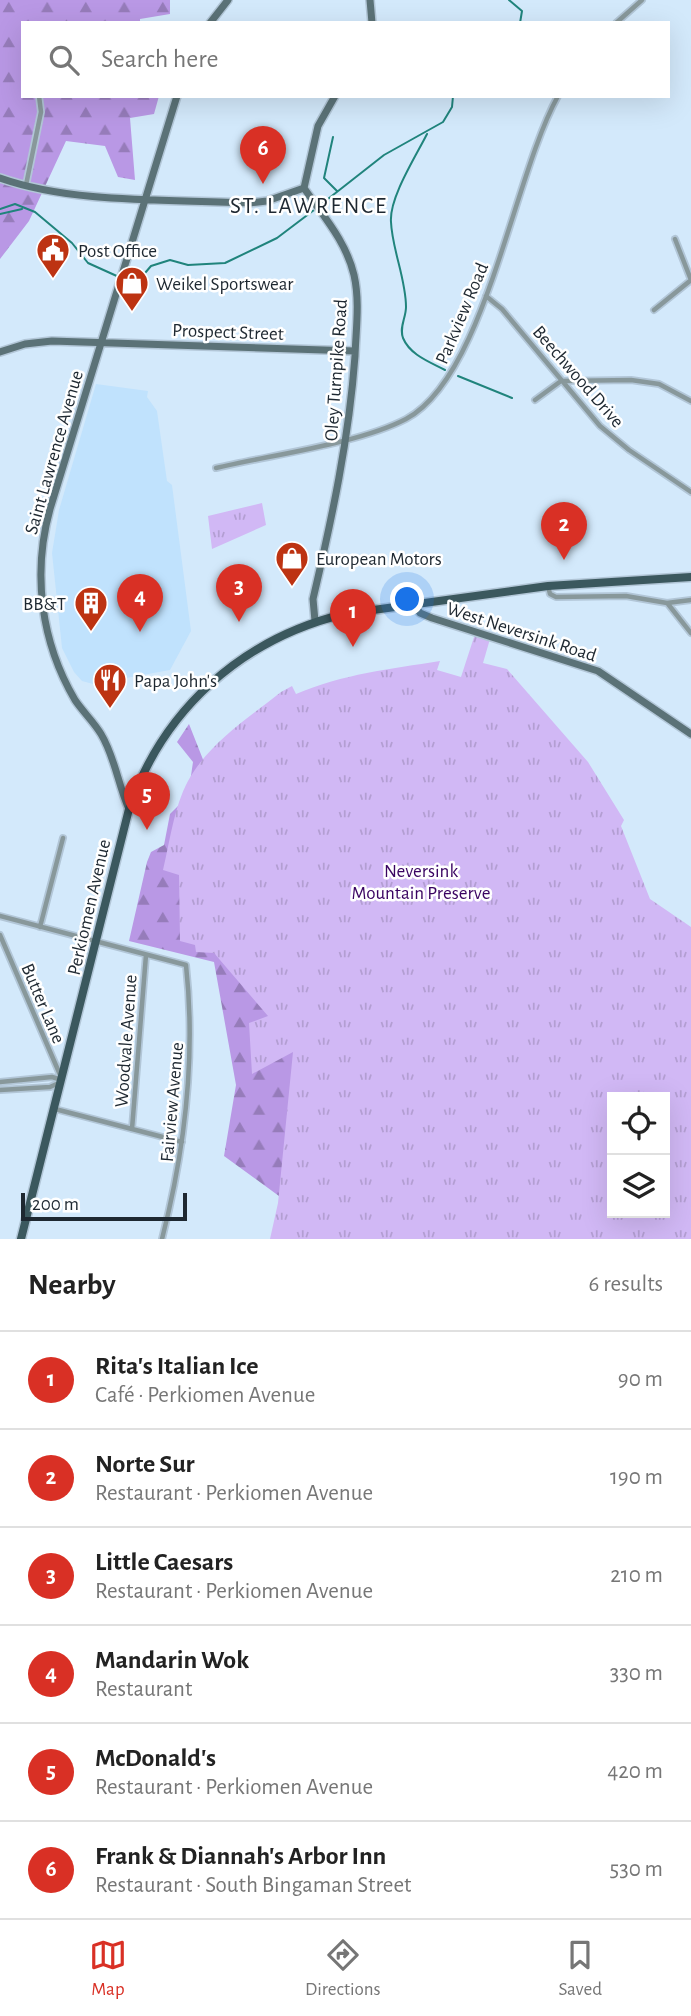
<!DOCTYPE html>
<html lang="en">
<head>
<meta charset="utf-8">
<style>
	:root { --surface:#fff; --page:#f6f6f6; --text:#222; --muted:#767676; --line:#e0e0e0; --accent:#d93025 }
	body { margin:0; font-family:"Alegreya Sans",sans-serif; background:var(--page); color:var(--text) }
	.controls { position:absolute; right:21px; bottom:21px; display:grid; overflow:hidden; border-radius:0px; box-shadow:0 7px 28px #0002 }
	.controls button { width:63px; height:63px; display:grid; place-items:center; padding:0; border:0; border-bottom:2px solid var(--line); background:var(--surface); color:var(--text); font:35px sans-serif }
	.scale { position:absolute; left:21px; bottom:18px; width:166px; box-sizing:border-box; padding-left:7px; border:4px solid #1e2831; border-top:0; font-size:19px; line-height:24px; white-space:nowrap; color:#1e2831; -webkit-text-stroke:5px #fff; paint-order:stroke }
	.you { position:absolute; left:408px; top:600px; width:24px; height:24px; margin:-18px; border:5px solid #fff; border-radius:50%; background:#1a73e8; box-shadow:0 0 0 10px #1a73e833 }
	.badge { display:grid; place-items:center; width:46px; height:46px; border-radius:50%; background:var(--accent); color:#fff; font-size:23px; font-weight:700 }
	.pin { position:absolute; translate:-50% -58px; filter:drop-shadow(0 2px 4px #0008) }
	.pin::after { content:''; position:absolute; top:37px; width:24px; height:21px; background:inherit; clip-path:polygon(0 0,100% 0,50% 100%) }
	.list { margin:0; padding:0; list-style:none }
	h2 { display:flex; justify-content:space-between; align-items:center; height:91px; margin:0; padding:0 28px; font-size:30px }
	h2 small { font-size:23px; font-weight:400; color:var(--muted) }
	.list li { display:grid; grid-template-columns:46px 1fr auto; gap:21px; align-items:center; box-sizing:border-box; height:98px; padding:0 28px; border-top:2px solid var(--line) }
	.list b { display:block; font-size:26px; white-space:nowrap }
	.list p { margin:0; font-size:23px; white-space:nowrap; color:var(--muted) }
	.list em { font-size:23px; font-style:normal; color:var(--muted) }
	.icon { flex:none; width:38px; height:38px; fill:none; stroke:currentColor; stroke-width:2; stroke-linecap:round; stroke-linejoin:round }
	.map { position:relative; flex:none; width:691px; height:1239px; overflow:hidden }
	.search { position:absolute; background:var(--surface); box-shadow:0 7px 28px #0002; left:21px; right:21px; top:21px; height:77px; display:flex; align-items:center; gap:18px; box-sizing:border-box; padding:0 24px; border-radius:0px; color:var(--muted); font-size:26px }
	.sheet { height:679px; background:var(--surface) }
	nav { display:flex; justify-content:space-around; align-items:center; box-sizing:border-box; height:98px; border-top:2px solid var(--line); background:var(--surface); font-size:19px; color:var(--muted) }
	nav a { display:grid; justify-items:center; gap:4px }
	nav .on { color:var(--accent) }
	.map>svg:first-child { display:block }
</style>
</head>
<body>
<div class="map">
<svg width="691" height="1239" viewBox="0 0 691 1239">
	<defs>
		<pattern id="forest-firs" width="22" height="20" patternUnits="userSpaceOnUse" patternTransform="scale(1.75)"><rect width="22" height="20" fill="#b998e5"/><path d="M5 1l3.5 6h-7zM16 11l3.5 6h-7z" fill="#967cba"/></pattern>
		<pattern id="park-tufts" width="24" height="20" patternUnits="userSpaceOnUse" patternTransform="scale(1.75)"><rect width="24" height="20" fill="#d1b8f5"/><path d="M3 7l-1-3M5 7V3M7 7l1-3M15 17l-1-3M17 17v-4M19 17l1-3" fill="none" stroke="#b39ed2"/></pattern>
	</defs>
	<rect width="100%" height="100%" fill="#d3e9fb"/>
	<path fill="#c0e2fd" d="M96,384L148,391L147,397L157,411L167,481L172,485L191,631L170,670L93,684L82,681L74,672L62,648L52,553L59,510Z"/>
	<path fill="url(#forest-firs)" d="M0,0H170V14L140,19V23H23V96H159L154,114L130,118L135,180L118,177L105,146L66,141L29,221L0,259Z
		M189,724L392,1239L294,1207L224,1156L236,1085L214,962L129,941L147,862L151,852L164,845L170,814L188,796L193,762L177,742Z"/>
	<path fill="url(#park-tufts)" fill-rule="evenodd" d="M262,503L266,525L212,549L208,516Z
		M475,634L490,639L483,663L507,669L588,762L624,820L621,826L650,899L691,927V1239H270L278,1203L293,1052L252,1074L249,1023L268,1016L214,953L196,952L195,945L180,941L179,875L163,870C170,841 174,807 188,781C209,743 247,719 281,692L292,686L296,694C343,674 390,669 440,661L437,670L461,677ZM612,1097H665V1213H612Z"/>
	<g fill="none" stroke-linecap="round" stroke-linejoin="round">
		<path stroke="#20847c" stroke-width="2" d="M509,0L522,11L520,23
			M427,134C416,156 389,198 391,222C392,249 406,279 406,307C406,318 399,327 403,338C410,355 430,362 445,370
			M333,137L324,178L337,191
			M319,206L384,155L443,122L452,107L453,96
			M0,209L15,204L35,212L72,243L88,263L119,277
			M0,214L22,209
			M124,278L145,273L151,266L170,260L188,265L225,263L277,238L314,210
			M458,376L512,398"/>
		<defs>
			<path id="street" d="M616,23L642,0
				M26,185L41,112L39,96
				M675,239L691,280
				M486,296L502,309L600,426L629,450L691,492
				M654,310L691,280
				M535,400L561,381L631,380L659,384L691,401
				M216,468C270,455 358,444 406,419C485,377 513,177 558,96
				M548,586L550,594L556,597L626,596L667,603L691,600
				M668,604L691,633
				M0,916L186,965C196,1057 185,1149 162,1239
				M40,927L63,838
				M0,935L61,1077
				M0,1082L52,1077L62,1080
				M0,1090L50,1087L59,1083
				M55,1109L182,1142
				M132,1129L146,955"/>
			<path id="secondary" d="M370,0L372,23
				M210,23L228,0
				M0,178C73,204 171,199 249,203L267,201L304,188
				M0,352L25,344L52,341L355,351
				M414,604L420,613L432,618L598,671L691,734
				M315,621L313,599C332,518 349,439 355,356C356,328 360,302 354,275C346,241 323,216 304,188L318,126L335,96
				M129,809C118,785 115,757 101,734C94,722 83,712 75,700C41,642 32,574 50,509L177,96"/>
			<path id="primary" d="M21,1239L129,809C163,709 242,639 344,614L548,586L691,577"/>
		</defs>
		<use href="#street" stroke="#b2c6d7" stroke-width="8"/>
		<use href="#secondary" stroke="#b2c6d7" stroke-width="10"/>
		<use href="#primary" stroke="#b2c6d7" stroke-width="11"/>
		<use href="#street" stroke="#88989b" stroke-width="4.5"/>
		<use href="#secondary" stroke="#5b7277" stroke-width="7"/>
		<use href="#primary" stroke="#3b585e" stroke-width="8"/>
	</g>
	<defs>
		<symbol id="civic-pin" viewBox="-11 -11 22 30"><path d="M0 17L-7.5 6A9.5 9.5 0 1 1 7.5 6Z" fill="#bd3312" stroke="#fff"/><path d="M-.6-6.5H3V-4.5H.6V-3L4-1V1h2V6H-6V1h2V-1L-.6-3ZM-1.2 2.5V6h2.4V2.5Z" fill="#fff"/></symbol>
		<symbol id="shop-pin" viewBox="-11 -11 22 30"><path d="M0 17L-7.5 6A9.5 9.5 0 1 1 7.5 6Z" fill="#bd3312" stroke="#fff"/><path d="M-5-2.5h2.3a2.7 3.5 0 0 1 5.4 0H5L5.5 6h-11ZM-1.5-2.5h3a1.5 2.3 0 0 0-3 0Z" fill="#fff"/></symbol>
		<symbol id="building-pin" viewBox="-11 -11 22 30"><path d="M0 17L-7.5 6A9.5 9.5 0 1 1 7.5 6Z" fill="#bd3312" stroke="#fff"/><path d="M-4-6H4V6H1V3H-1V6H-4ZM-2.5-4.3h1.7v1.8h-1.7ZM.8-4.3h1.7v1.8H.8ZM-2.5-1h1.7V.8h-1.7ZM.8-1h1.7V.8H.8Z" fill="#fff"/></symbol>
		<symbol id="restaurant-pin" viewBox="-11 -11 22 30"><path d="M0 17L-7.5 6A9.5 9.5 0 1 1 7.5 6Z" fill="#bd3312" stroke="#fff"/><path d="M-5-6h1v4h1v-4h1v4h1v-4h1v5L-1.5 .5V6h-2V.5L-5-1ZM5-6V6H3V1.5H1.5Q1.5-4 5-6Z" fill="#fff"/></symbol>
	</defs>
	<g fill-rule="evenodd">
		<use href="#civic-pin" x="34" y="231" width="38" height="52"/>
		<use href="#shop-pin" x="113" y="264" width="38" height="52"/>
		<use href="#shop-pin" x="273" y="539" width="38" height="52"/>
		<use href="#building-pin" x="72" y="584" width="38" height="52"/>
		<use href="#restaurant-pin" x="91" y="661" width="38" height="52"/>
	</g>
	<g text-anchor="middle" stroke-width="5" stroke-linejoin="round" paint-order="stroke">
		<g font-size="19" fill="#1e2831" stroke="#fff" text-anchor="start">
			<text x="78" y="257">Post Office</text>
			<text x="156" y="290">Weikel Sportswear</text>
			<text x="316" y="565">European Motors</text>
			<text x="66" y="610" text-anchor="end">BB&amp;T</text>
			<text x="134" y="687">Papa John's</text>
		</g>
		<g font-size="19" fill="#1e2831" stroke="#fff">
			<text transform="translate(461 313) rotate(-67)" y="7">Parkview Road</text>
			<text transform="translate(228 331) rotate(2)" y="7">Prospect Street</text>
			<text transform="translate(335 370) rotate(-86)" y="7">Oley Turnpike Road</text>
			<text transform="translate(579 376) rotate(49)" y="7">Beechwood Drive</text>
			<text transform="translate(53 452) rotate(-74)" y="7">Saint Lawrence Avenue</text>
			<text transform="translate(522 631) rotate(18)" y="7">West Neversink Road</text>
			<text transform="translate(88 907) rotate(-77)" y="7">Perkiomen Avenue</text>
			<text transform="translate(44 1003) rotate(67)" y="7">Butter Lane</text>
			<text transform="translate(125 1041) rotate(-86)" y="7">Woodvale Avenue</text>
			<text transform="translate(171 1102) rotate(-85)" y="7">Fairview Avenue</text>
		</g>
		<g font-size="19" fill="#390361" stroke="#fff">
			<text x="421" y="877">Neversink<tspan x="421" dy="22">Mountain Preserve</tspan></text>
		</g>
		<g font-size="23" letter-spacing="2" fill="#1e2831" stroke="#fff">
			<text x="309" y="213">ST. LAWRENCE</text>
		</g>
	</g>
</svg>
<div class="controls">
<button><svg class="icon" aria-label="locate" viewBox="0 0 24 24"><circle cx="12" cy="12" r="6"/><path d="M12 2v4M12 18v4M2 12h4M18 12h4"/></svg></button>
<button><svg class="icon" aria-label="layers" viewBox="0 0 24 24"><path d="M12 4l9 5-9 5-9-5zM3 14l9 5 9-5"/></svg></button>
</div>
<div class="scale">200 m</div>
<div class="you"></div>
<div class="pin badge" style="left:353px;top:647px">1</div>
<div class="pin badge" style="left:564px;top:560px">2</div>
<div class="pin badge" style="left:239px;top:622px">3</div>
<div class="pin badge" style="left:140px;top:632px">4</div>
<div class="pin badge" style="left:147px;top:830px">5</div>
<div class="pin badge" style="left:263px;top:184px">6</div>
<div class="search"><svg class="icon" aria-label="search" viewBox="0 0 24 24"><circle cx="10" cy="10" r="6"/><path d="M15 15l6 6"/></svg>Search here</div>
</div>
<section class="sheet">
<h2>Nearby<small>6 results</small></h2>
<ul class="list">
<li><span class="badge">1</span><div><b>Rita's Italian Ice</b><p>Café · Perkiomen Avenue</p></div><em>90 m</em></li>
<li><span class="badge">2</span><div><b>Norte Sur</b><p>Restaurant · Perkiomen Avenue</p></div><em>190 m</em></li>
<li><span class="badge">3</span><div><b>Little Caesars</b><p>Restaurant · Perkiomen Avenue</p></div><em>210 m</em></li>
<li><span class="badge">4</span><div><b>Mandarin Wok</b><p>Restaurant</p></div><em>330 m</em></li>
<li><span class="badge">5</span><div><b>McDonald's</b><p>Restaurant · Perkiomen Avenue</p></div><em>420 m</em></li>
<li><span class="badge">6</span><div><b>Frank &amp; Diannah's Arbor Inn</b><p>Restaurant · South Bingaman Street</p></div><em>530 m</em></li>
</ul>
</section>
<nav>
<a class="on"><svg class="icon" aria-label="map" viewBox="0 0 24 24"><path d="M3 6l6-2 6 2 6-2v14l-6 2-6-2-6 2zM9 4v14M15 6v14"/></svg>Map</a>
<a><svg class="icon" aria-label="directions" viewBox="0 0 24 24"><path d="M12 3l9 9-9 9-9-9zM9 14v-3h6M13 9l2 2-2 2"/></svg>Directions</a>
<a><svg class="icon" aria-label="saved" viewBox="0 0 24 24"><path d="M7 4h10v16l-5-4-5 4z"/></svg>Saved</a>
</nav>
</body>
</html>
